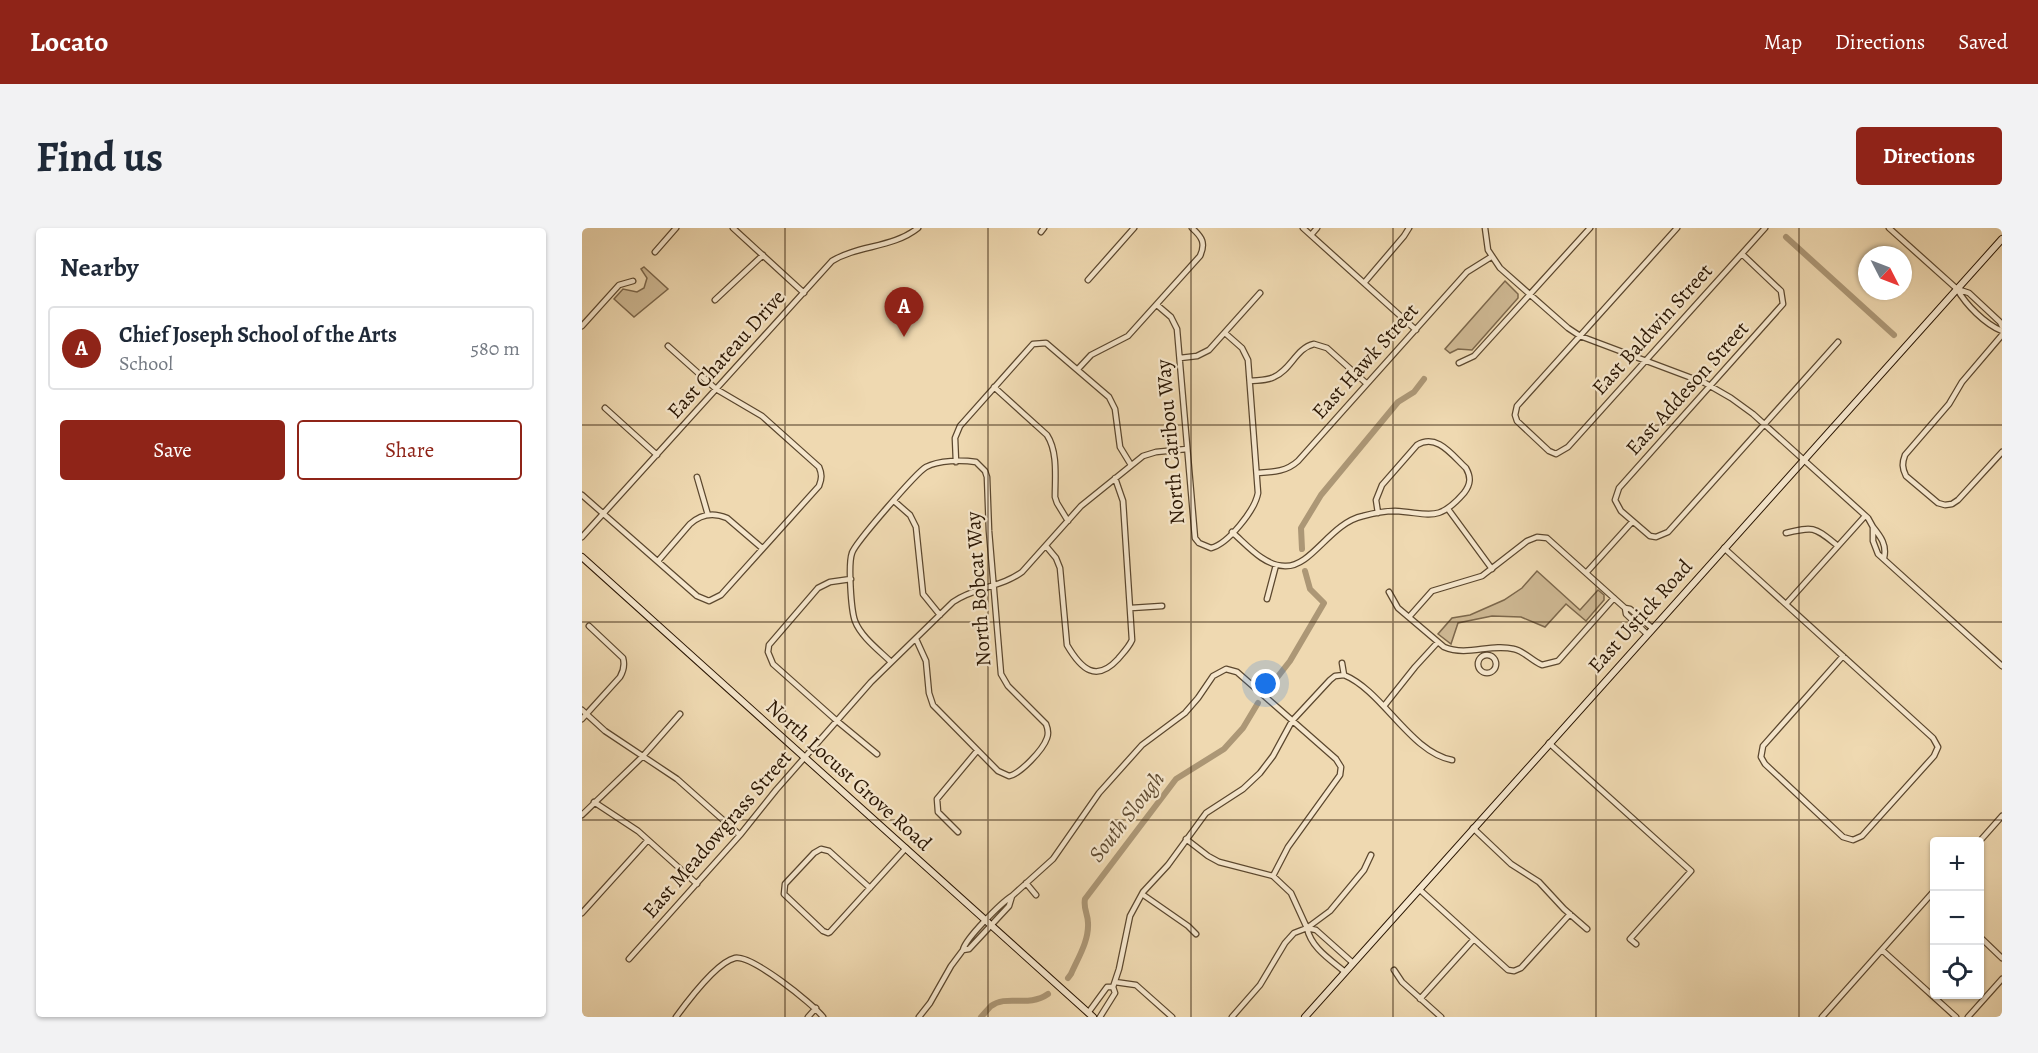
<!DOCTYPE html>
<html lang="en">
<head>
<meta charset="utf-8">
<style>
	:root { --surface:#fff; --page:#f2f2f3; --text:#1f2937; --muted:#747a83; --line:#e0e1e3; --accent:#8f2418 }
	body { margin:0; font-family:Alegreya,serif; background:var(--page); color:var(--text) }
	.controls { position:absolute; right:18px; bottom:18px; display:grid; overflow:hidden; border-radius:6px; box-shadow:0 2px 4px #0004 }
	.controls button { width:54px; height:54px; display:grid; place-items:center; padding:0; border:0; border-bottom:2px solid var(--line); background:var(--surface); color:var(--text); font:30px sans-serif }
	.compass { position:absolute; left:1276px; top:18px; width:54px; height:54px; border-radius:50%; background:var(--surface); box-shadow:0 2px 4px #0004; rotate:132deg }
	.you { position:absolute; left:684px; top:456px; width:21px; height:21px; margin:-15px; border:4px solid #fff; border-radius:50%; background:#1a73e8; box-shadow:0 0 0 9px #1a73e833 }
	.badge { display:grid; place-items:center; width:39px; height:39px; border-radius:50%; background:var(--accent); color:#fff; font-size:20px; font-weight:700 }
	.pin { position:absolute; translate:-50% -50px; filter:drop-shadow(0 2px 3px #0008) }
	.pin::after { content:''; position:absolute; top:32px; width:21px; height:18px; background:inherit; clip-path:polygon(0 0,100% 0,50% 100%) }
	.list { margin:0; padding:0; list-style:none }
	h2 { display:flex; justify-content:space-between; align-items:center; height:78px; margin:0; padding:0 24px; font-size:26px }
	h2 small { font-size:20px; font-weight:400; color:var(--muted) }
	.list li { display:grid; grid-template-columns:39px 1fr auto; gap:18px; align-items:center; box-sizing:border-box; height:84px; margin:0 12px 12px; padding:0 12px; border:2px solid var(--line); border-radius:6px }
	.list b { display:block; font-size:22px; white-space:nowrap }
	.list p { margin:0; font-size:20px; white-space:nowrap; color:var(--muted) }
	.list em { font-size:20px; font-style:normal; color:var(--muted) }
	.actions { display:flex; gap:12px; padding:18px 24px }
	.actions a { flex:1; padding:14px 0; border:2px solid var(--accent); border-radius:6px; text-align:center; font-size:21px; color:var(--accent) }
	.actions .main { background:var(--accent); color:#fff }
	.icon { flex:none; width:33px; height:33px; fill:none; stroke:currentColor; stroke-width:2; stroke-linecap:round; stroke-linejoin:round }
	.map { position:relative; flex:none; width:1420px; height:789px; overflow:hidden; border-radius:6px }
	header { display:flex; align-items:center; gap:36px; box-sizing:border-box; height:84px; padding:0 30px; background:var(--accent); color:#fff }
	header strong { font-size:28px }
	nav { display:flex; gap:33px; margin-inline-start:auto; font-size:21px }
	.intro { display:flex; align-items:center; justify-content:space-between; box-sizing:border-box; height:144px; padding:0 36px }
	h1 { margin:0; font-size:42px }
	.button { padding:15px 27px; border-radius:6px; background:var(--accent); color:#fff; font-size:21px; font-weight:700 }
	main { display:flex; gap:36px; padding:0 36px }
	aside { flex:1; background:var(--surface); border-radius:6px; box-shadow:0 2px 4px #0004 }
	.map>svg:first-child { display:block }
</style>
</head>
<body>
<header>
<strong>Locato</strong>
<nav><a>Map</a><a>Directions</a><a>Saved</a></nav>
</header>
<div class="intro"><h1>Find us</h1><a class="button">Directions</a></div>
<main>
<aside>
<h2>Nearby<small></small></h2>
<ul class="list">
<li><span class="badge">A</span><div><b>Chief Joseph School of the Arts</b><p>School</p></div><em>580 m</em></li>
</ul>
<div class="actions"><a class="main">Save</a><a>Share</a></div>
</aside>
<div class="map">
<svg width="1420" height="789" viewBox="0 0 1420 789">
	<rect width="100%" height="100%" fill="#efd9b1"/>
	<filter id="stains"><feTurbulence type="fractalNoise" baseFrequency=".00333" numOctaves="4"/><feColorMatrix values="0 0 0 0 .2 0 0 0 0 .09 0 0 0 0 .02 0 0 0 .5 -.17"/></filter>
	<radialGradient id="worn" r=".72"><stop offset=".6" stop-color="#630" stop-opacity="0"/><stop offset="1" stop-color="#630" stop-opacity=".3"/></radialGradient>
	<path fill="#ceb893" stroke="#7c674b" stroke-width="1.5" d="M62,39L86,61L52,89L32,71L41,61L55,64L62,60L65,50L59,41Z
		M923,53L936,66V70L890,122L876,121L868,125L863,121Z
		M955,343L998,382L1016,362L1022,367V372L1004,393L984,376L963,399L939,389L910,388L876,395L869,416L856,406L870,390L888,387L922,372L940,360Z"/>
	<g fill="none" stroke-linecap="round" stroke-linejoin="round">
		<path stroke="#ac9776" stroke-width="6" d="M1204,9L1312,107
			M720,321L719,300L739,267L816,174L832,164L842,151
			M687,460L708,433L742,375L728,361L723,343
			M486,750L489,746C496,730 507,713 506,695C506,686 501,680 503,671L594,551L642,521L661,500L676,475
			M399,789C402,786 406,781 409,778C425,766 446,780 466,766"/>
		<defs>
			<path id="minor" d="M151,0L222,65
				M721,0L834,102
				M903,0L906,22L918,40L986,100L998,108L1123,155L1149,170L1171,186L1286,290L1291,299
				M1095,0L935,178L933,187L935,193L967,223L974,226L986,219L1183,0
				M1307,0L1375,61L1387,65L1418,94L1420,98
				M459,4L462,0
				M729,7L735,0
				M73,24L94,0
				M1160,26L1199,63L1201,76L1037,260L1033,272L1039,283L1068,308L1074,309L1086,304L1256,114
				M506,52L552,0
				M782,55L822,8L827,0
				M1375,61C1384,77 1403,96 1420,103
				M133,72L181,27
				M575,77L589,89L595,101L613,310L617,315L629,320C646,316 673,282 676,265L666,132L660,120L643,105
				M0,98L37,57L51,53
				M1420,107L1380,154L1367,176L1323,227C1320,235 1320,240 1324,248L1356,275L1363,277L1370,276L1376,272L1420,224
				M598,130L615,128L627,122L678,65
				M877,135L892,128L1008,0
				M496,141L509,127L546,108L618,28C624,15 620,9 610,0
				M668,153C676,152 685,153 692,149C709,142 714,120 732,116L745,120L784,155
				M412,159L465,207C476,224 473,249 473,269L475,275L486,293
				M23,180L75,227
				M374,234L373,210L378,198L451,116L464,115L527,169L533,181L538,219L549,237
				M675,245C690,244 704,244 716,233L885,44L909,29
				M115,249L126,287
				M0,267L115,368L127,373L139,367L237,258C240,250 240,246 237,239L180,188L134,161L86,118
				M312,273L328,287L334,299L341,366L358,387
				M866,281L910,341
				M650,304C665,317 682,338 703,338C730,339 748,295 781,288C792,285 802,283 813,283C848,285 856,295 882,265C889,256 889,249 884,240C870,227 855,205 835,217L800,257L794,272L796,285
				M1204,305C1233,298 1232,299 1256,318
				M0,309L250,33C276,17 311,20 336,0
				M464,318L474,330L478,340L485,417C499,441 514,455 536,431C541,425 547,419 550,412L541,273L533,250
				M1142,320L1351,510L1356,519L1352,528L1280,608L1271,612L1261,609L1183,536L1179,529L1181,518L1261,428
				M1302,330C1305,317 1299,309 1291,299V313L1296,326L1420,438
				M76,333L108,296C119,286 131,284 145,290L180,320
				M1004,345L1050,294
				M269,351L248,354L236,360L187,417L186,424L191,436L255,493L295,526
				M807,364L816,380L862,419C886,429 908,415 932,421C942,423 950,433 960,437L976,433L1032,370
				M685,371L694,337
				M1204,376L1283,288
				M549,380L580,378
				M827,389L850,363L900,348L945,313L955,309L965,310L1043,380
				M1065,406L1044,386L1043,380L1048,381L1070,400
				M896 436a9 9 0 1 1 18 0a9 9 0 1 1-18 0Z
				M309,434C298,423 279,409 273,393C269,382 266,336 270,325C273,315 335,244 344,239C357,232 380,232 394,234L403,243L405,249L407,303L419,446L426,458L464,496C466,501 467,505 465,510C461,522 438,546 427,548L416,543L351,477L347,465L344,433L334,411
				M760,435L762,447
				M762,447C801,463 828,524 870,532
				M802,478L833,439L855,415
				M0,482L23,503L95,551L158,607
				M0,491L38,449C42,442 43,437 41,430L7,398
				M967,515L1109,643L1048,711L1054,716
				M12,574L56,603L115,656
				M0,587L61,528L98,486
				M891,600L929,636L957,654L982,681L1005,701
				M376,604L356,584L355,571L395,523
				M604,611L626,628L637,634L691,648L709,665L725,700
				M1397,614L1420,588
				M444,655L454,667
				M288,660L247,623L239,621L232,625L203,656L202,666L241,703L246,705L248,704L324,620
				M837,661L926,742L932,743L939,740L988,686
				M560,666L606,698L614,706
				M430,668L471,631L517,565L560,517L603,485L616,470L631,448L644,441L655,444L754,531L759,539L758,547L706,619L691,648
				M430,668L427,678L387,721L381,722C383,711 419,675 430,668Z
				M0,685L66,612
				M1398,709L1420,730
				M1300,722L1374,789
				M47,731L158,607L194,562L289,454L371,374C392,359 420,359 440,344L499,278L561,228L574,224L605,221
				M812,742L820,754L859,789
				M763,744C749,732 729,720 725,700L734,702L771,735
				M533,754L554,757L590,789
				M531,759L537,741L548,688L561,664L586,637L624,585L661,561L678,545L691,528L710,493L748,452L753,448L762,447
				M838,771L892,711
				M506,785L525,759H531L533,765L518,789
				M94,789C105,774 135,734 153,730C170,727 230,775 241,789
				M226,789L234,780
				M337,789L348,775L369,738L381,722
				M650,789L678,757L703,715L712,705L725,700L748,683L782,642L789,627
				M1240,789L1352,663
				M1386,789L1420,751"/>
			<path id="secondary" d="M0,329L511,789
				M723,789L1420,11"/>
		</defs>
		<use href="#minor" stroke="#5b472e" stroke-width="7"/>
		<use href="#secondary" stroke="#2a1603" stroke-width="8"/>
		<use href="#minor" stroke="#f5e6cc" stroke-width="4.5"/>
		<use href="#secondary" stroke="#f5e6cc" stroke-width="6"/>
	</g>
	<path fill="none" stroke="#2a1603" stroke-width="1.5" stroke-opacity="0.55" d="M203,0V789M406,0V789M609,0V789M811,0V789M1014,0V789M1217,0V789M0,197H1420M0,394H1420M0,592H1420"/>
	<g text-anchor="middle" stroke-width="4.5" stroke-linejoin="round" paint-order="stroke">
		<g font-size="21" fill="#2a1603" stroke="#f5e6cc">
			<text transform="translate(1070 101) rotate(-48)" y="7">East Baldwin Street</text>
			<text transform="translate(144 126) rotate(-48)" y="7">East Chateau Drive</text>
			<text transform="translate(783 133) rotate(-48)" y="7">East Hawk Street</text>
			<text transform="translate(1105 160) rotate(-48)" y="7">East Addeson Street</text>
			<text transform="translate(588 214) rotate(-95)" y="7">North Caribou Way</text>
			<text transform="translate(396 361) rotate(-94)" y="7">North Bobcat Way</text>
			<text transform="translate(1058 388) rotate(-48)" y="7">East Ustick Road</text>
			<text transform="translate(267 547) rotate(42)" y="7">North Locust Grove Road</text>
			<text transform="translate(135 606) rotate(-49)" y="7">East Meadowgrass Street</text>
		</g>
		<g font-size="22" font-style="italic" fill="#5e4a31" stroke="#f5e6cc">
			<text transform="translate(544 588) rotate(-52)" y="8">South Slough</text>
		</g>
	</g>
	<rect width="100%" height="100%" filter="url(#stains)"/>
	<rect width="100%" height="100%" fill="url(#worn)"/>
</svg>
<div class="controls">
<button>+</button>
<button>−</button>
<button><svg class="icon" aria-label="locate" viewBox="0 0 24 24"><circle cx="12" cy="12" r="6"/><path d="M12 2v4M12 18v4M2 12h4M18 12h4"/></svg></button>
</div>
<svg class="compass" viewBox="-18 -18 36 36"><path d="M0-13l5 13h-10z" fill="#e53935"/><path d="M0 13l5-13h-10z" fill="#747a83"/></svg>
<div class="you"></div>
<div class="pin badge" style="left:322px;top:109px">A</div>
</div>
</main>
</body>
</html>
